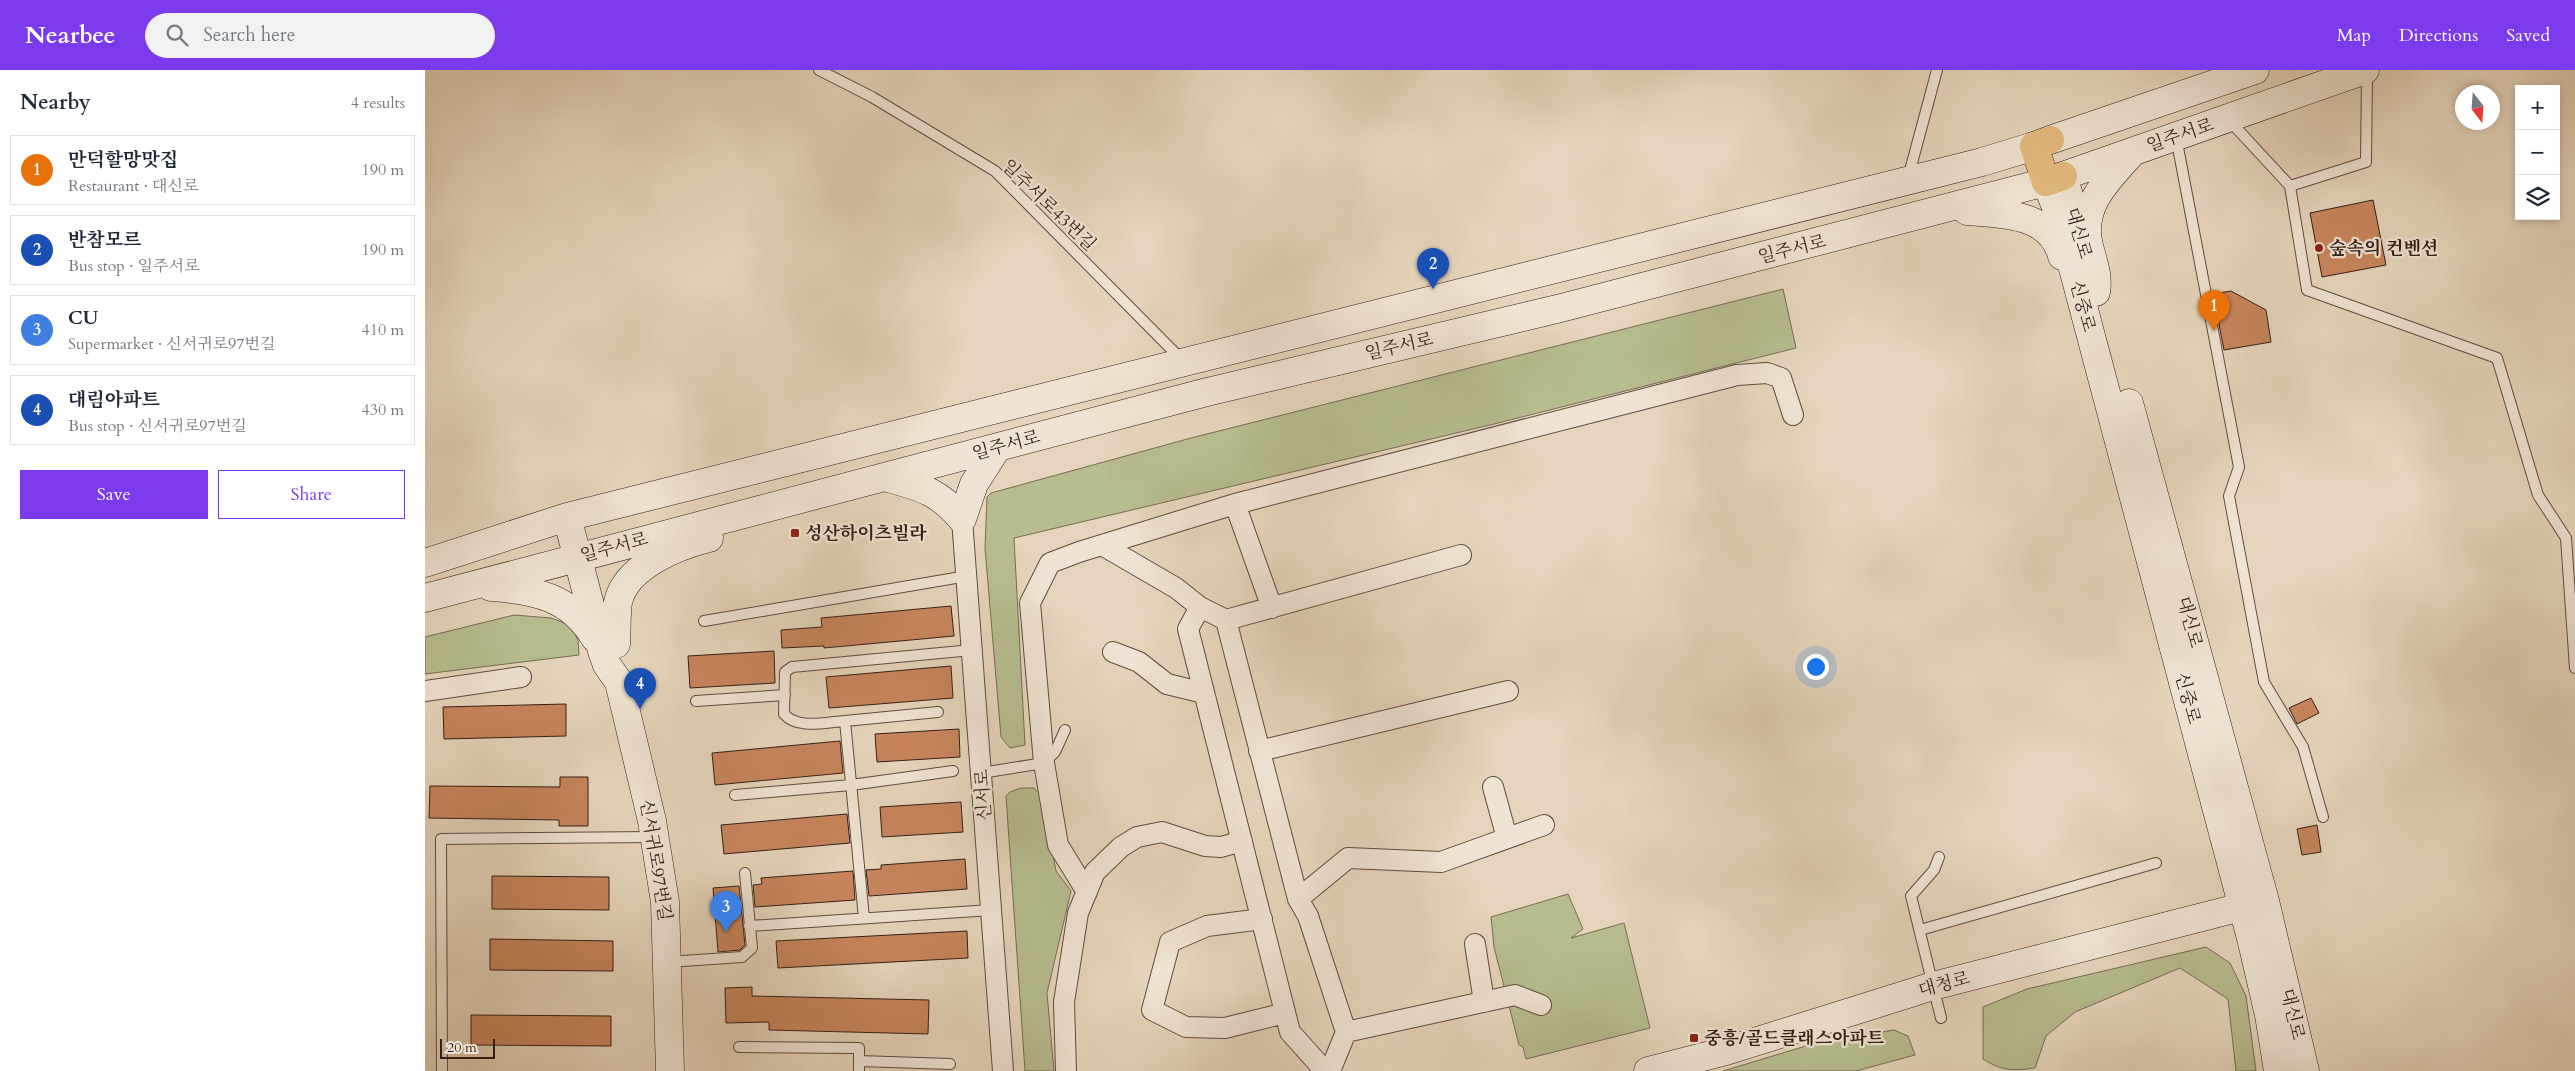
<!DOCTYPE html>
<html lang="en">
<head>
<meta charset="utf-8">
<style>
	:root { --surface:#fff; --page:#f2f2f3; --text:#1f2937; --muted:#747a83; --line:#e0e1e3; --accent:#7c3aed }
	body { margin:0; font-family:Cardo,"Noto Serif KR",serif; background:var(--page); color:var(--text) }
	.controls { position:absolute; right:15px; top:15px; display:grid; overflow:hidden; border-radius:0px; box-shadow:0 2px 8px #0003 }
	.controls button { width:45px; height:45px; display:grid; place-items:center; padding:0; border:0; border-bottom:1px solid var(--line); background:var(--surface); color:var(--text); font:25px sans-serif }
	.compass { position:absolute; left:2030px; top:15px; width:45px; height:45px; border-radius:50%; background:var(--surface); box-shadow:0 2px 8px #0003; rotate:163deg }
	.scale { position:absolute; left:15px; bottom:12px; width:55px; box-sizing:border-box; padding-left:5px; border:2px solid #351f17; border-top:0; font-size:14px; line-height:18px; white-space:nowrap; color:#351f17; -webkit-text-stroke:4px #efe4d3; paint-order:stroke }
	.you { position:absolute; left:1390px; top:596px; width:18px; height:18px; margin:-12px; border:4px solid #fff; border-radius:50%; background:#1a73e8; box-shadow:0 0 0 8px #1a73e833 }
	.badge { display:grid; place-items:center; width:32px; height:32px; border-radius:50%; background:var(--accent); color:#fff; font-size:16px; font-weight:700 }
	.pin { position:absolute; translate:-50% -41px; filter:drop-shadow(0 1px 2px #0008) }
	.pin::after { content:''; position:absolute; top:26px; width:18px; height:15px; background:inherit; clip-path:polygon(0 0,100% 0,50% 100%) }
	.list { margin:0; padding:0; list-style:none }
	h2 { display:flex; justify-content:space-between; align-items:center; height:65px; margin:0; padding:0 20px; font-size:21px }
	h2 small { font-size:16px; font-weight:400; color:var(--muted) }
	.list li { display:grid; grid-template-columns:32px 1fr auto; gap:15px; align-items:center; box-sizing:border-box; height:70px; margin:0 10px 10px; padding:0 10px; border:1px solid var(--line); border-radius:0px }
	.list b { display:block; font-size:19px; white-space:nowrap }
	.list p { margin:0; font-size:16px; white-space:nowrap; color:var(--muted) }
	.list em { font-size:16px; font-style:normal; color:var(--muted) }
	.actions { display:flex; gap:10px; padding:15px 20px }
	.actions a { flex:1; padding:11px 0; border:1px solid var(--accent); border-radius:0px; text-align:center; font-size:18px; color:var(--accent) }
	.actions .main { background:var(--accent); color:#fff }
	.icon { flex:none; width:28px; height:28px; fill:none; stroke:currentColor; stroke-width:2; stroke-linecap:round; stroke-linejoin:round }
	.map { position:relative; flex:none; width:2150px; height:1001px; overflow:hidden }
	header { display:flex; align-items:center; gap:30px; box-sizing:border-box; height:70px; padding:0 25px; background:var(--accent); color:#fff }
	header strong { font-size:24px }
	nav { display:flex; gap:28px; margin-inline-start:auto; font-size:18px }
	.search { width:350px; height:45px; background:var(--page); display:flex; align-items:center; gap:12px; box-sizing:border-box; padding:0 18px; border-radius:28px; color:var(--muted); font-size:19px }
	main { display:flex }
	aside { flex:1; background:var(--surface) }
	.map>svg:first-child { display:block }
</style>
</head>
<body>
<header>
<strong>Nearbee</strong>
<div class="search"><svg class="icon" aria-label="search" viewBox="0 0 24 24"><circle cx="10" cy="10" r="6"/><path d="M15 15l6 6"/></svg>Search here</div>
<nav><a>Map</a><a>Directions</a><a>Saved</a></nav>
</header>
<main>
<aside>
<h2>Nearby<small>4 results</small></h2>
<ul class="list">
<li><span class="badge" style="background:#e8710a">1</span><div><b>만덕할망맛집</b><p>Restaurant · 대신로</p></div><em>190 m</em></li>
<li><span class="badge" style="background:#1a4fb4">2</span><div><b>반참모르</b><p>Bus stop · 일주서로</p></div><em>190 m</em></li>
<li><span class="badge" style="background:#3f7fe0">3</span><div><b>CU</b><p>Supermarket · 신서귀로97번길</p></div><em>410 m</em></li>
<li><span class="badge" style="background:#1a4fb4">4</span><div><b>대림아파트</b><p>Bus stop · 신서귀로97번길</p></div><em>430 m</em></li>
</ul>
<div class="actions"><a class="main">Save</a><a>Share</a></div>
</aside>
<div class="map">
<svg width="2150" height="1001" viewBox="0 0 2150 1001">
	<rect width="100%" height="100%" fill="#e6d5bc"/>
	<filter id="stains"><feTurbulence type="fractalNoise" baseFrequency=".004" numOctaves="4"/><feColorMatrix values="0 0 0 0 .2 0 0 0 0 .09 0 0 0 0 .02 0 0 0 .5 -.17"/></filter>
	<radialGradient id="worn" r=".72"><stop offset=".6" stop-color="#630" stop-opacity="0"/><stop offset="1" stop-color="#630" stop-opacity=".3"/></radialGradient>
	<path fill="#b7bd8f" stroke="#766e53" d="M1358,219L1371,278L1069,354L589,468L600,675L585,678L576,667L560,478L562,427L566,423L766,368Z
		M89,545L126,548L146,555L153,570L154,585L0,604V567Z
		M596,718H609L617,726L631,801L646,821L622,923L629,1001H600L581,726L585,722Z
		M1143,824L1158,859L1146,868L1199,853L1225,958L1101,989L1098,977L1094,975L1069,877L1066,847Z
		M1781,877L1805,893L1821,926L1831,1001H1811L1803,929L1755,898L1650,942L1621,966L1610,998C1587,1001 1577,1001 1558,989V937L1602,919Z
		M1469,960L1483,966L1490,985L1431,1001H1298L1394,972Z"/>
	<path fill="#c8855d" stroke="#351f17" d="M1948,130L1961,195L1897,207L1885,143Z
		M1806,221L1841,240L1846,272L1799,280L1788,224Z
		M526,536L529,566L399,578V576L357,578L356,560L397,557L396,548Z
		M349,581L350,613L265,618L263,586Z
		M526,596L528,628L404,638L401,607Z
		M1886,628L1894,643L1872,654L1864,638Z
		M141,634V666L19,669L18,637Z
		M534,659L535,687L452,692L450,664Z
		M415,671L418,703L290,715L287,683Z
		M135,707H163V756H134V750L4,748L5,716L135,717Z
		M536,732L538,762L457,767L455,737Z
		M422,744L425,773L299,784L296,755Z
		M1892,755L1896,782L1877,785L1872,759Z
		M540,789L542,819L444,826L441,800L456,799V795Z
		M428,801L430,830L330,837L328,815L337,814L336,808Z
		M67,806L184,807V840L67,839Z
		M314,816L320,875L315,880L293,882L288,818Z
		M542,861L543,888L353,898L351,871Z
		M65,869L188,871V901L65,900Z
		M327,917V926L504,930L503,964L344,960V952L301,953L300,918Z
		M46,945L186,946V976L46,975Z"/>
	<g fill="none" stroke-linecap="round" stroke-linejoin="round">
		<defs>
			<path id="lane" d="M394,0L447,27L570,101L757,290
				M1803,49L1865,116L1882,220L2072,288L2113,425L2141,468L2150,598
				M1751,67L1814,397L1804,426L1839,612L1878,677L1898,747
				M1483,108L1512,0
				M1865,116L1941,92L1942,2
				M279,551L542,506
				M271,631L360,625
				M420,651L513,642
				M556,703L619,693L630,682L640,660
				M310,725L426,715L528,701
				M1514,787L1509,800L1486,826L1516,948
				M439,848L420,651C401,652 373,660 359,644L360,602L367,597L547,580
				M324,856L566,840
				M1495,860L1731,793
				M243,892L317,887L327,878L320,803
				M314,977L434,978V1001
				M434,991L525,994
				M17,1001L16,769L229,767"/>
			<path id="street" d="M810,434L847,538
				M537,449L578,1001
				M677,475L751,518L775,537
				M801,550L1036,485
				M688,582L714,592L742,614L779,623
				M0,621L96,607
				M834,681L1083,621
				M1068,717L1082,768
				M662,822L633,775L619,693L605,533L625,493L654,482L810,434L1312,305L1342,303L1356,308L1368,345
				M873,829L923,788L1016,792L1119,755
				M837,849L782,856L745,872L727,940L761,957L800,958L860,943
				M1050,874L1059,932
				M921,962L1090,925L1116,935
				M641,1001L639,932L653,843L670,802L696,777L712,767L737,762L780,776L796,777L817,771
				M900,1001L865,962L763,559L775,537L801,550L873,829L883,846L921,962L905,1001"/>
			<path id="secondary" d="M1625,70L1830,0
				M1645,129L1638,106L1940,0
				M1542,141C1578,144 1626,143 1637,186
				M1671,222C1674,206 1668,192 1664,176C1654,138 1681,111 1705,85
				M1704,333L1840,831L1880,1001
				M460,407C495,417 512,420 537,449
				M142,447L177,581L182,595L194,612L227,751L240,832L245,1001
				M537,449L549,414L572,378
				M0,493L142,447L1557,92L1609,76
				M66,517C110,520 146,527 170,568
				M0,528L782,322L1136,238L1621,112L1633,142L1826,868L1844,945L1853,1001
				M191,574C192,561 191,545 193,532C201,496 252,476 284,468
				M1223,1001L1301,981L1508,916L1836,832"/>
			<path id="primary" d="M1609,76L1621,112"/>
			<path id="highway" d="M1609,76L1625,70
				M1621,112L1638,106"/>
		</defs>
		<use href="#lane" stroke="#614c40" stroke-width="12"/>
		<use href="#street" stroke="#614c40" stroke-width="22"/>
		<use href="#secondary" stroke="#351f17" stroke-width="29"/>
		<use href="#primary" stroke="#351f17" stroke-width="29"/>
		<use href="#highway" stroke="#351f17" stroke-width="29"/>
		<use href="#lane" stroke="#efe4d3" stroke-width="10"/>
		<use href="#street" stroke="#efe4d3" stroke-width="20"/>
		<use href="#secondary" stroke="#efe4d3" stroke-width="28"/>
		<use href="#primary" stroke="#e3ba7e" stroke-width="28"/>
		<use href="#highway" stroke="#e3ba7e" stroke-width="28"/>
	</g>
	<g fill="#8f2418" stroke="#efe4d3" stroke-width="2">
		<circle cx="1894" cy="178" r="5"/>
		<rect x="365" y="458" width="10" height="10" rx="2.5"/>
		<rect x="1264" y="963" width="10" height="10" rx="2.5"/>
	</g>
	<g text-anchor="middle" stroke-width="4.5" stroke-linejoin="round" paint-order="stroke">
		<g font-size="18" fill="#351f17" stroke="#efe4d3">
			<text transform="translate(1755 65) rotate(-19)" y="6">일주서로</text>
			<text transform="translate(624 135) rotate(44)" y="6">일주서로43번길</text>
			<text transform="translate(1654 163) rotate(74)" y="6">대신로</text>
			<text transform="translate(1367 179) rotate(-14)" y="6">일주서로</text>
			<text transform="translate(1658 236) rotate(75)" y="6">신중로</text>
			<text transform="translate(974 276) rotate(-13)" y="6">일주서로</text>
			<text transform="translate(581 375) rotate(-15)" y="6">일주서로</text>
			<text transform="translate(189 477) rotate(-15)" y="6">일주서로</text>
			<text transform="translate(1765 552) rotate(75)" y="6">대신로</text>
			<text transform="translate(1763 628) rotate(75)" y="6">신중로</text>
			<text transform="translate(558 725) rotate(-94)" y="6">신서로</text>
			<text transform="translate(231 790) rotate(81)" y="6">신서귀로97번길</text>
			<text transform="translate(1519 914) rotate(-15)" y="6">대청로</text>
			<text transform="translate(1868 944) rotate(77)" y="6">대신로</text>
		</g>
		<g font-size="18" font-weight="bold" fill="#351f17" stroke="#efe4d3" text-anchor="start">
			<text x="1904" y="184">숲속의 컨벤션</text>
			<text x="380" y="469">성산하이츠빌라</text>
			<text x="1279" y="974">중흥/골드클래스아파트</text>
		</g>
	</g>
	<rect width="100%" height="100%" filter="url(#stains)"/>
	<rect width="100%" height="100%" fill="url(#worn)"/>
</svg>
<div class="controls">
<button>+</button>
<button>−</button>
<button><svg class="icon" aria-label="layers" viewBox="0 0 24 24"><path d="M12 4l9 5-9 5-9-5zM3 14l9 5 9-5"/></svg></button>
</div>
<svg class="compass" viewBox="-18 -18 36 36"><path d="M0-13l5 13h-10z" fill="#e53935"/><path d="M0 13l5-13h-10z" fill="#747a83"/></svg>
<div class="scale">20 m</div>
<div class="you"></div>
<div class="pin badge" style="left:1789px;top:261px;background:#e8710a">1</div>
<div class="pin badge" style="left:1008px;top:219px;background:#1a4fb4">2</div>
<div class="pin badge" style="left:301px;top:862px;background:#3f7fe0">3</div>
<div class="pin badge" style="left:215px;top:639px;background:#1a4fb4">4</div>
</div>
</main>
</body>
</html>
